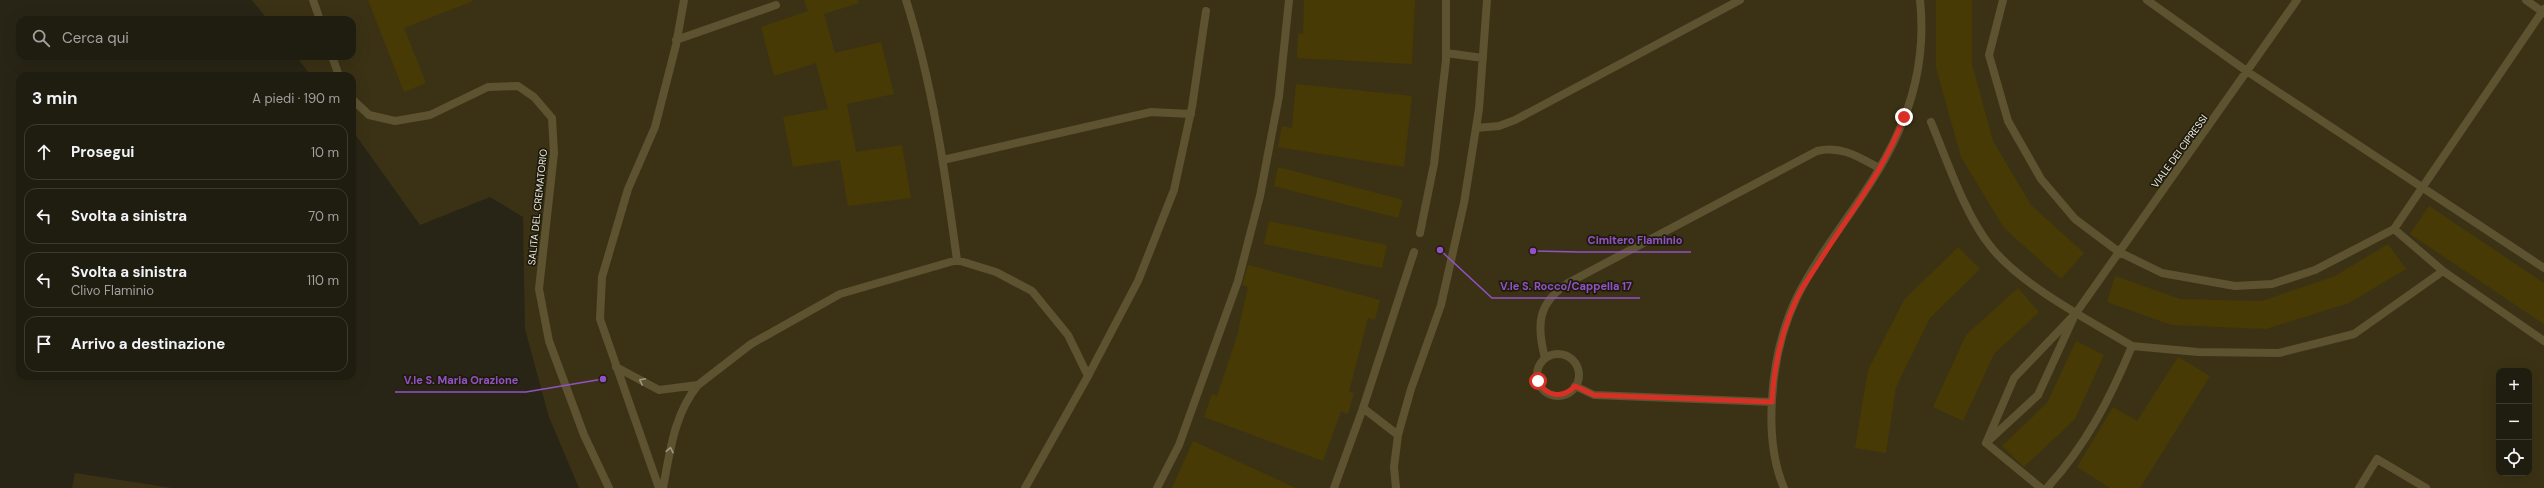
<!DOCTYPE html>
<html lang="it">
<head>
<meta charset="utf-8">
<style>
	:root { --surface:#1f1c10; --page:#2c291e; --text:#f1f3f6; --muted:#a1a19f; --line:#3c3a30 }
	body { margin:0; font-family:"DM Sans",sans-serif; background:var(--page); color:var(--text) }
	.controls { position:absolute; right:12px; bottom:12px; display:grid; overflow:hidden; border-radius:8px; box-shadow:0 4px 16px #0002 }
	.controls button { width:36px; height:36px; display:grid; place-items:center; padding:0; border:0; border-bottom:1px solid var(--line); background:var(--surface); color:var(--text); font:20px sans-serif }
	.stop { position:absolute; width:12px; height:12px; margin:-9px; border:3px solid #d93025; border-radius:50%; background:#fff }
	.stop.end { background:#d93025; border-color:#fff; box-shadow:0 1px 4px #0008 }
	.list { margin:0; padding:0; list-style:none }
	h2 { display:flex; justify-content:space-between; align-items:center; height:52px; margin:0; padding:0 16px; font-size:17px }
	h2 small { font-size:13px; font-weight:400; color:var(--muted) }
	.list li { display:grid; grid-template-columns:26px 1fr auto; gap:12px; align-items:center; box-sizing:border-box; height:56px; margin:0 8px 8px; padding:0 8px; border:1px solid var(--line); border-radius:12px }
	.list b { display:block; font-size:15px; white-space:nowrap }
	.list p { margin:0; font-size:13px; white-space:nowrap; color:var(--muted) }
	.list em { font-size:13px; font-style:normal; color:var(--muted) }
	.icon { flex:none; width:22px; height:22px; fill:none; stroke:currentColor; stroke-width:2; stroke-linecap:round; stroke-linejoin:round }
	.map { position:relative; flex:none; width:2544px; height:488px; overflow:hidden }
	.search { position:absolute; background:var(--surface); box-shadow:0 4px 16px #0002; left:16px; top:16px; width:340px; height:44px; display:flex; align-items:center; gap:10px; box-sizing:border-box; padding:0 14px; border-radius:12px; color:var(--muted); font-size:15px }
	.panel { position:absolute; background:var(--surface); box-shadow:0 4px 16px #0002; left:16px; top:72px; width:340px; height:308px; border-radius:12px }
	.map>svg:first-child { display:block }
</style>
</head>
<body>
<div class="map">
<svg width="2544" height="488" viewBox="0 0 2544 488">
	<rect width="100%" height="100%" fill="#292516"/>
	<path fill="#3b3215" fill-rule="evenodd" d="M252,0H2544V488H579L549,417L525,329L523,217L490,197L420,225L352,130V76H311L296,56H352V20H268ZM2499,371H2529V473H2499Z
		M75,473L172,488H72Z"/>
	<path fill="#473a04" d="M368,0H473V1L404,28L426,83L404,92Z
		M804,0H858L859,3L824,14L835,53L881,42L894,94L847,104L856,152L902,145L911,198L848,206L840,160L793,167L783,117L828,109L816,63L774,76L761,27L808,11Z
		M1304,0H1415L1412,64L1297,58L1298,33L1303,34Z
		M1936,0H1972V64L1993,141L2031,205L2084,253L2061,279L2004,228L1961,157L1936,68Z
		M1296,84L1412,96L1404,167L1278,147L1282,126L1292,128Z
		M1278,167L1403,200L1398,218L1274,186Z
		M2429,206L2544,283V324L2410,234Z
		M1269,221L1387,245L1382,268L1264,244Z
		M2388,244L2406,269L2349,303L2266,329L2171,325L2107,302L2115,276L2180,299L2262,301L2335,276Z
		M1958,247L1980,269L1930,318L1896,387L1886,453L1855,448L1868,370L1904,300Z
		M1248,265L1380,300L1375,320L1368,318L1349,392L1354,393L1348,414L1341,411L1323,461L1204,417L1212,394L1217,396L1237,336L1248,287L1242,285Z
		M2018,288L2039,312L1994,354L1963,421L1933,407L1966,335Z
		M2076,341L2104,355L2075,419L2024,467L2002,446L2047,403Z
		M2178,357L2210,376L2140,488H2110L2077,467L2113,407L2137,421Z
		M1193,441L1296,488H1172Z"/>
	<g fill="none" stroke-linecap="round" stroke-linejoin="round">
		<path stroke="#5d5331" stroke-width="8" d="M313,0L320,20
			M2003,0L1989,55L2008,121L2041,179L2075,219L2119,252L2162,273L2235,286L2272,284L2315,270L2394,229L2544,9
			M2147,0L2248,72L2544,268
			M2526,0L2544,13
			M676,40L776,5
			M1446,53L1483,58
			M332,56L339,76
			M352,99L369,115L395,121L430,115L488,87L518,86L534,97L552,118L554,153L539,289L549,341L584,435L609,488
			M1931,122C1947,160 1965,215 1991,247C2022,286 2089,320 2132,346C2110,399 2086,445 2047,488
			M1476,128L1499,126L1515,120L1740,0
			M943,160L1151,112L1191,114
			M1420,233L1434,164L1446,60V0
			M957,260L996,272L1032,291L1068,335L1088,376
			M2443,271L2544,341
			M2132,346L2198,352L2279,353L2354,334L2443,271L2394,229
			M1537 375a21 21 0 1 1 42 0a21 21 0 1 1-42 0Z
			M1545,358C1536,324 1538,303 1568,283L1817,151C1841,145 1859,157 1879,168
			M616,367L659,390L698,385C674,414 670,452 663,488
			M698,385L751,344L840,294L957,260C945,172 933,85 906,0
			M1575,386L1594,395L1772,402
			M1363,408L1398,435
			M1986,443L2014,378L2076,313L2297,0
			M659,488L600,319L602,277L628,189L655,127L676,45L684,0
			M1025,488L1088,376L1138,281L1174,190L1192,107L1206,11
			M1157,488L1179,445L1238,281L1260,196L1279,96L1289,0
			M1334,488L1363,408L1414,252
			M1396,488L1394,467L1398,435L1411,389L1441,305L1464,203L1479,109L1487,0
			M1784,488C1772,460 1770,430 1772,399C1774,364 1781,330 1797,297C1825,241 1871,193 1897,135C1917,92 1925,47 1920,0
			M2041,488L1986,443L2038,395L2073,319
			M2359,488L2377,459L2426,488"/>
	</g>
	<defs><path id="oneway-chevron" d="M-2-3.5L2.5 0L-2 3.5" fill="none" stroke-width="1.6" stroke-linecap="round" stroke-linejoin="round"/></defs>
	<g stroke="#9e9881">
		<use href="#oneway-chevron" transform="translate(642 381) rotate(-153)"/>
		<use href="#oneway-chevron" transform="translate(670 450) rotate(-79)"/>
	</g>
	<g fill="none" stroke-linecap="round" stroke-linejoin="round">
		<path stroke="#d93025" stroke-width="5" d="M1538,381C1546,397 1563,399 1575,386L1594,395L1772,402C1774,365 1781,332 1797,298C1803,285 1813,272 1821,259C1850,213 1885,169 1904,117"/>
	</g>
	<g text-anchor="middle" stroke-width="3.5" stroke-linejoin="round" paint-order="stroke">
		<g font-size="10" fill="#eeece2" stroke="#1f1b0c">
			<text transform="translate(2179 151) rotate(-54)" y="4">VIALE DEI CIPRESSI</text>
			<text transform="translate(537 207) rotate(-84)" y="4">SALITA DEL CREMATORIO</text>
		</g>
	</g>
	<path fill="none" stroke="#9252c6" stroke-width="1.5" d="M1533 251L1580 252H1691M1440 250L1492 298H1640M603 379L526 392H395"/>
	<g fill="#9252c6" stroke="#1f1b0c" stroke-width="1.5">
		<circle cx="1533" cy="251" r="4"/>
		<circle cx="1440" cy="250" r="4"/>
		<circle cx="603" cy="379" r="4"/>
	</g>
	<g font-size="11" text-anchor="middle" font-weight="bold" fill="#9252c6" stroke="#1f1b0c" stroke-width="3.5" stroke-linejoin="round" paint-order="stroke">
		<text x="1635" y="244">Cimitero Flaminio</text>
		<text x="1566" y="290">V.le S. Rocco/Cappella 17</text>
		<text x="461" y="384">V.le S. Maria Orazione</text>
	</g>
</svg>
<div class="controls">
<button>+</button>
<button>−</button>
<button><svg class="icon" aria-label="locate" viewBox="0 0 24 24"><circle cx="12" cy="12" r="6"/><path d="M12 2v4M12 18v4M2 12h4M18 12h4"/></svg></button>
</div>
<div class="stop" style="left:1538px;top:381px"></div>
<div class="stop end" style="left:1904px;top:117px"></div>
<div class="search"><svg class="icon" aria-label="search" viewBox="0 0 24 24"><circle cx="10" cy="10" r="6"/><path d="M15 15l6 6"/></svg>Cerca qui</div>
<section class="panel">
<h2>3 min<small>A piedi · 190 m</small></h2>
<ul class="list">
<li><svg class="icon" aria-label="ahead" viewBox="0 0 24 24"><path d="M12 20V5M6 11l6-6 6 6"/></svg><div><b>Prosegui</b></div><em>10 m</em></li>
<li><svg class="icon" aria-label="left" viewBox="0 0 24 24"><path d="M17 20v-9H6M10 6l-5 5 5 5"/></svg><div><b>Svolta a sinistra</b></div><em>70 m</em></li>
<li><svg class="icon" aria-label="left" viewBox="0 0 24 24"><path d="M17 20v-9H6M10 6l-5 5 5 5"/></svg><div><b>Svolta a sinistra</b><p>Clivo Flaminio</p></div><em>110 m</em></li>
<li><svg class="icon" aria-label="arrive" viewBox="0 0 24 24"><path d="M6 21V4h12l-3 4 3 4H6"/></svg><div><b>Arrivo a destinazione</b></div></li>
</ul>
</section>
</div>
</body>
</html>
